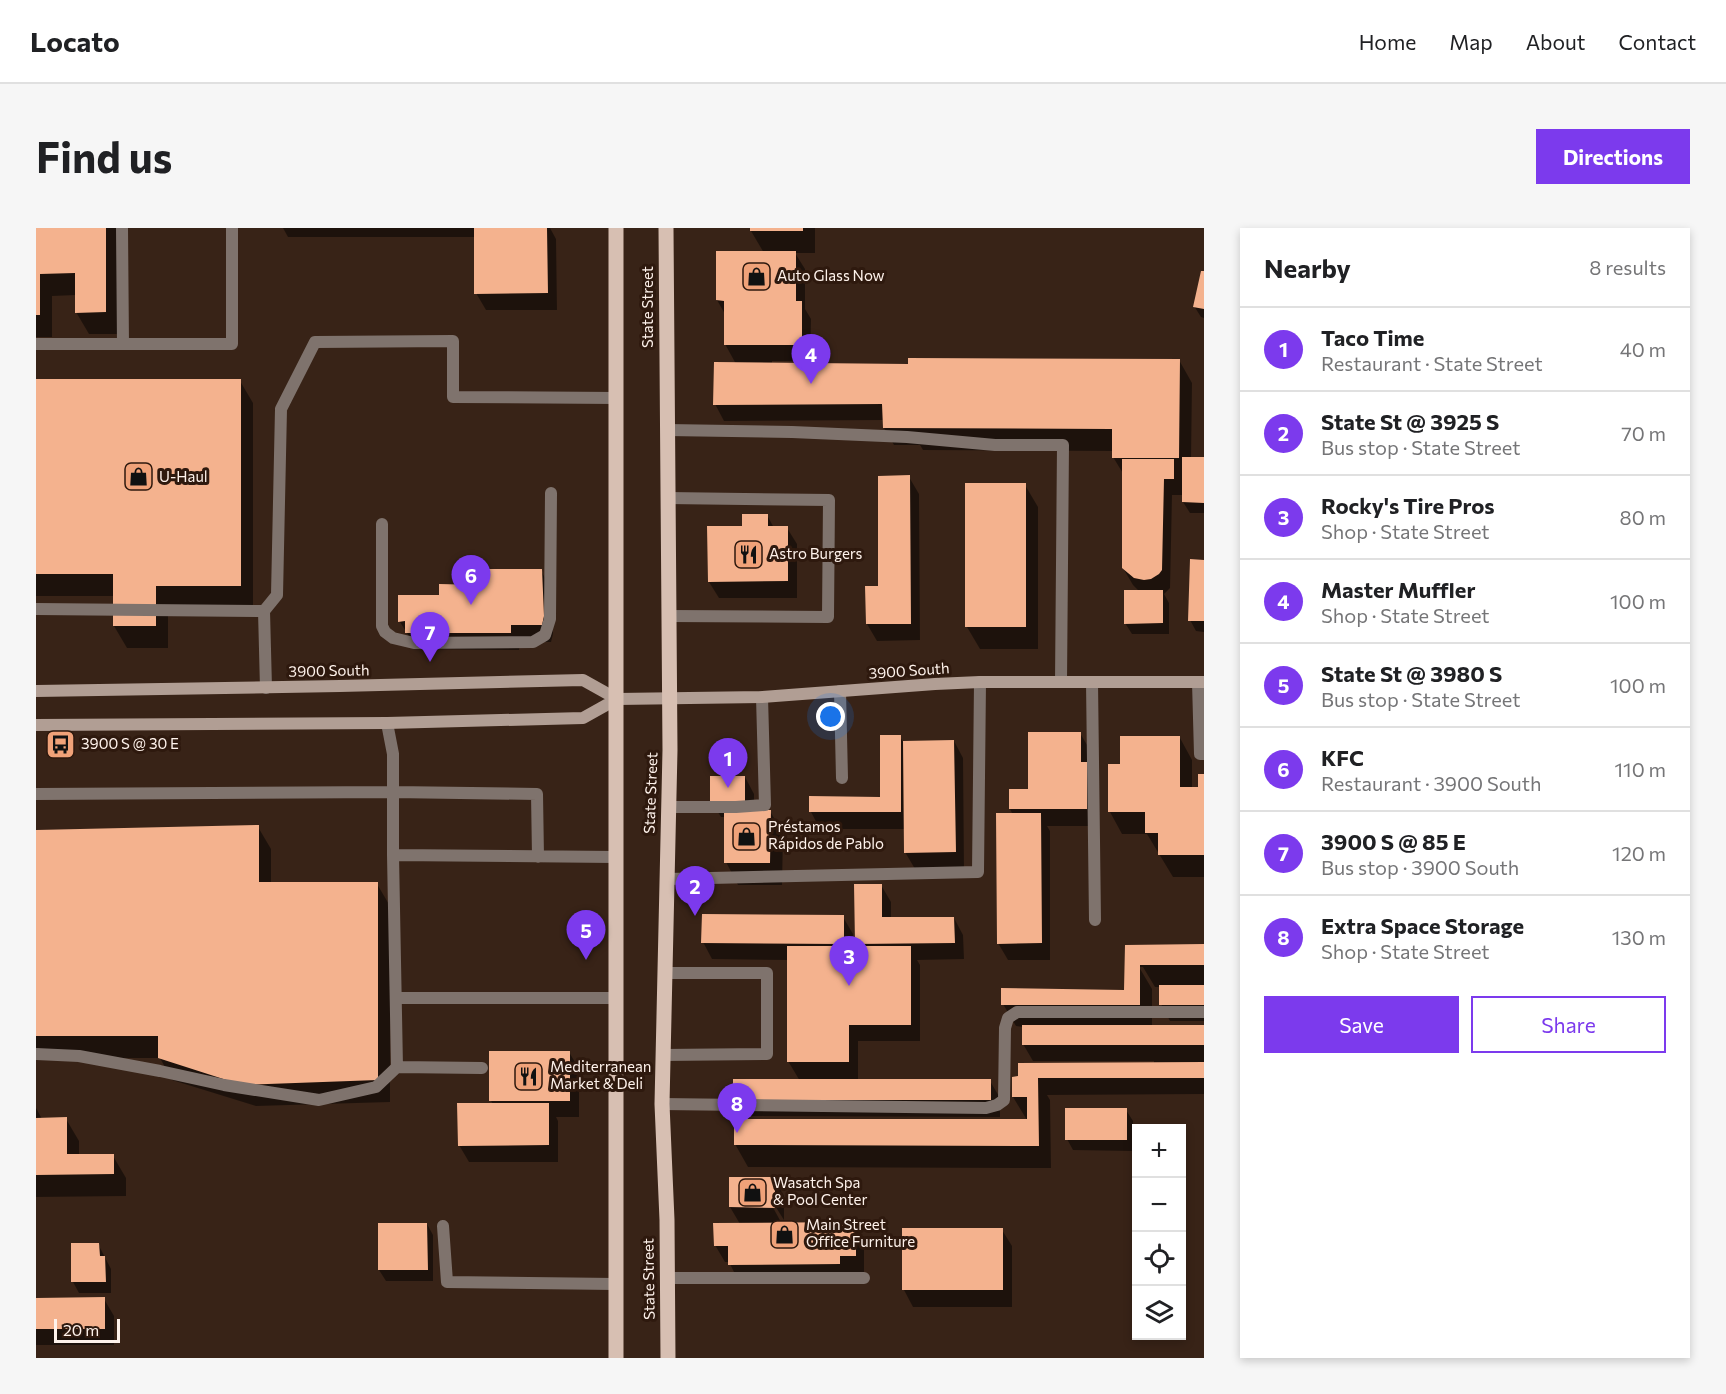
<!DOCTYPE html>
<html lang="en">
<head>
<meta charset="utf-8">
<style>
	:root { --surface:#fff; --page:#f6f6f6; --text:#202124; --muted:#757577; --line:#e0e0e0; --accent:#7c3aed }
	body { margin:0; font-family:Commissioner,sans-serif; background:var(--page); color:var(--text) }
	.controls { position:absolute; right:18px; bottom:18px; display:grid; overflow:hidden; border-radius:0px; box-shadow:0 3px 9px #0003 }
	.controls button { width:54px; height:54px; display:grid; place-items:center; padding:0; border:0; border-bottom:2px solid var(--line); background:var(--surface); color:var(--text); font:30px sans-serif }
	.scale { position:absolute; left:18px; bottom:15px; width:66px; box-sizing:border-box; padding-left:6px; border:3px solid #fef2eb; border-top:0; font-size:16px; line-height:21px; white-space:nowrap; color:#fef2eb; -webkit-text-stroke:4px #2e190e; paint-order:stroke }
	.you { position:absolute; left:795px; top:489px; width:21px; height:21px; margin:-15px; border:4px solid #fff; border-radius:50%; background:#1a73e8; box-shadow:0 0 0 9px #1a73e833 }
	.badge { display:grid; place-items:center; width:39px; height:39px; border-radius:50%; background:var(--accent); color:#fff; font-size:20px; font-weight:700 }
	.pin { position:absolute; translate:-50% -50px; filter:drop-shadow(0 2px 3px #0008) }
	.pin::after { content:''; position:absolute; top:32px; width:21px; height:18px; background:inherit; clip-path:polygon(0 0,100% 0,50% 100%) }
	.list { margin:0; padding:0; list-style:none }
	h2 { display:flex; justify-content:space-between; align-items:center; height:78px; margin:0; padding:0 24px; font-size:26px }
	h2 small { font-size:20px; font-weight:400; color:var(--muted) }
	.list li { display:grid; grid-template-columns:39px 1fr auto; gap:18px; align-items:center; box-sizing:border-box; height:84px; padding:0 24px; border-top:2px solid var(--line) }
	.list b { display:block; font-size:22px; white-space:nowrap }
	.list p { margin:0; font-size:20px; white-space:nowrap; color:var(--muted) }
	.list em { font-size:20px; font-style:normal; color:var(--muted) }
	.actions { display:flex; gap:12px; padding:18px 24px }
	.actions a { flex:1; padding:14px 0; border:2px solid var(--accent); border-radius:0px; text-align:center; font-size:21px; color:var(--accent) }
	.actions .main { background:var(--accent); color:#fff }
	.icon { flex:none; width:33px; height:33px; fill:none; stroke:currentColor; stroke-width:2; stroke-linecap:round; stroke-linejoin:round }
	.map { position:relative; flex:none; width:1168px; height:1130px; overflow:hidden; border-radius:0px }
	header { display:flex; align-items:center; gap:36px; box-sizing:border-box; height:84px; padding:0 30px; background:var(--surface); border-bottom:2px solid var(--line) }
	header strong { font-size:28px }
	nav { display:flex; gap:33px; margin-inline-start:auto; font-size:21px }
	.intro { display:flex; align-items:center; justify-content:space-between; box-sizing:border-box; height:144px; padding:0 36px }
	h1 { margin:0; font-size:42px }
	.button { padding:15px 27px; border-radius:0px; background:var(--accent); color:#fff; font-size:21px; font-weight:700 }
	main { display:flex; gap:36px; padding:0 36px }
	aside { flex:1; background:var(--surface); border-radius:0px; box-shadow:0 3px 9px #0003 }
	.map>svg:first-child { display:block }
</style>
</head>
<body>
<header>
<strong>Locato</strong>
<nav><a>Home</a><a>Map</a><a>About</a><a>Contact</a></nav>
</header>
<div class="intro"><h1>Find us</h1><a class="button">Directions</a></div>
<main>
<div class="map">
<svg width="1168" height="1130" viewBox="0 0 1168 1130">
	<rect width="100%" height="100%" fill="#382317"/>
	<path fill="#0007" d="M0,0H81L82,106H53L40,84V67L16,68V109H0Z
		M247,0H514L520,11L521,82H450L440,65V9H252Z
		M715,0H779V25H759L769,41V81L775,91L774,133H736V136L874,138L1143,132L1156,155L1155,231H1168V285H1154L1147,274V267H1136L1134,360L1128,366L1133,375V406H1096L1089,395L1104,364L1097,357L1087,340L1088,247L1077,229V223L887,222L884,217H858L848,200V192L688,193L679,176L700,136L689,116V86L681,72L728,25L715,3Z
		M1166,45H1168V90L1165,89L1158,78Z
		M0,153H204L217,175V380H132V420H91L78,398V368H0Z
		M873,249L883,266L884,412L841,413L831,396L844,360Z
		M931,257H989L1002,279V421H944L931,399Z
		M731,287L738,300H751L761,316V370H683L673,354L707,300Z
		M1155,333H1168V404L1160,403L1154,392Z
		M505,343L515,360L517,406L515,414H484L483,422L381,421L364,394L404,368Z
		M1044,505L1054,522L1060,598H1011L1014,603V732H972L962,715L977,587L974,581Z
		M864,509L867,514L918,513L927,530L928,641H879L869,624V601H784L775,584L845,570Z
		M1144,510L1156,532V561H1163V547H1168V649H1137L1111,606H1086L1074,584L1085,537Z
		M709,549L718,566V583H734L747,606L746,657H702L690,634V589H685L675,573Z
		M222,599L235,621V656H341L354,678V874L220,878L136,852L124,830H0V603Z
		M845,657L855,674V691L918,690L927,707L928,731L881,732L884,737V813H822V853H954L964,870V889L708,888L698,872L764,853L752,833L753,732L676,731L667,714L807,689L817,706L816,720H823L820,715Z
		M1091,718H1168V793H1134L1125,776V759H1119L1107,739H1103L1116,761V798H1168V866L1011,867L1014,872L1015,940L712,939L699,916L991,892L977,869V850L1118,836V833H997L987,816V799L980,798L967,776L1090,764Z
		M533,824L543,841V889H520L522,893V934H433L423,917L457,876L455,873Z
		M0,880L6,891H30L43,913V928H77L90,950V968L0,969Z
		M1090,882L1097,893L1096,923L1037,922L1031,911Z
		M738,951L748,968V992L736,973L734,974L746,996H819L828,1012V1044L703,1054L693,1034H689L679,1017L704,996L694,979Z
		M391,996L397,1007V1053H350L343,1042Z
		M966,1002L976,1018V1079H877L868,1062Z
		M62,1016L75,1041V1065H43L37,1054Z
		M0,1071H68L78,1088V1117H0Z"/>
	<path fill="#f4b28e" d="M0,0H70V84L39,85V45L4,46V87H0Z
		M438,0H511L512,65L438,66Z
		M714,0H767V3H714Z
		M680,23H760V73H766V117H688V73L680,72Z
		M1165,43H1168V81L1157,79Z
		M872,130L1144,131L1143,230H1076V201L847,200L846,176L677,177L678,134L872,136Z
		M0,151H205V358H120V398H77V346H0Z
		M1146,229H1168V275L1146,274Z
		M1086,231H1138V251H1128L1126,342L1123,346L1115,351L1108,352L1098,350L1086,340Z
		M874,247L875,396H830L829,358H842V248Z
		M929,255H990V399H929Z
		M706,286H732V298H752V353L672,354L671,298H706Z
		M1154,331L1168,332V393H1152Z
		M446,341H506L508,388L506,397H475V405H369V393L362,394V367H403V356L446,357Z
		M1088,362H1127V395L1088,396Z
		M992,504H1045V534H1051V581H973V561H992Z
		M844,507H865V584H773V568L844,569Z
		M1084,508H1144V559H1162V546H1168V627H1122V605H1109V584H1072V536H1084Z
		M918,512L920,624L868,625L867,513Z
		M674,548H709V573H674Z
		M688,582H735L734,635H688Z
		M960,585H1005L1006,715L961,716Z
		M223,597V654H342V852L206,857L122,830V808H0V602Z
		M818,656H846V689H918L919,715L819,716Z
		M666,686L808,687V716L665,715Z
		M1168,716V737H1104V777H965V760L1088,762L1089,717Z
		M751,718H875V797H813V834H751Z
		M1123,757H1168V777H1123Z
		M986,797H1168V817H986Z
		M453,823H534V873H453Z
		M1168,834V850H1002L1003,918L698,917V891H991V869H976V849L982,848V835Z
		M697,851H955V872H697Z
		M421,875H513V917L422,918Z
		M1029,880H1091V912H1029Z
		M31,889V926H78V946L0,947V890Z
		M693,949H739V980L693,979Z
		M820,994V1028H804V1036L692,1037V1018H678L677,995Z
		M342,995H391L392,1042H342Z
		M866,1000H967V1062H866Z
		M35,1015H63L64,1028H69L70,1054H35Z
		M69,1069V1101H0V1070Z"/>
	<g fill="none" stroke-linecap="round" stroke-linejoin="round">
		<path stroke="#7f736d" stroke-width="12" d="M86,0L87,116
			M0,116H196V0
			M631,202L756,204L871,209L959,217H1027L1025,454
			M631,270L793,272L792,389L632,388
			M346,296V398L349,404L357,410L378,415L497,414L509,407L514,391L515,265
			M0,381L228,383L230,460
			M228,383L241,367L245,181L279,114L417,113V169L581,170
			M1056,454L1059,692
			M1162,454L1164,526H1168
			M804,463L806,550
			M351,495L357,526V627L579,629
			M0,566L357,564L501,566L502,629
			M633,579H700L729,577L726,469
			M357,627L361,839L446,840
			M631,651L942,644L944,454
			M360,770H578
			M0,826L43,828L124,843L188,857L283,872L340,859L361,839
			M627,827L731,826V745H629
			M626,876L950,880L961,877L968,872L969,800L972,790L981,784H1168
			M407,998L411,1054L579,1056
			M631,1050H828"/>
		<path stroke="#b19e94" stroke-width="12" d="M0,463L304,458L547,452L581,471
			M0,497L351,495L547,490L581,471L726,469L899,456L944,454H1168"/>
		<path stroke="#d7bfb2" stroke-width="15" d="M630,0L634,522L626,876L631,992L632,1130
			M580,1130C578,753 582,377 580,0"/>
	</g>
	<defs>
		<symbol id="shop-square" viewBox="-11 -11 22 22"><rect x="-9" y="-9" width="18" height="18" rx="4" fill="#f0a279" stroke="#2e190e"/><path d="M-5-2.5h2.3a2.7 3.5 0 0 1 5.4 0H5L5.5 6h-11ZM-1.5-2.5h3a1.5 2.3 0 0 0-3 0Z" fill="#111"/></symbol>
		<symbol id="restaurant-square" viewBox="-11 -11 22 22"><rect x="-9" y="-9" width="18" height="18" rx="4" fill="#f0a279" stroke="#2e190e"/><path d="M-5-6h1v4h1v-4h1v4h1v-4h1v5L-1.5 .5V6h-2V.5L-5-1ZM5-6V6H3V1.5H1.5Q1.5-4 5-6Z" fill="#111"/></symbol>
		<symbol id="bus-square" viewBox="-11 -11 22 22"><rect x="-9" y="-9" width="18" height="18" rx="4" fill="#f0a279" stroke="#2e190e"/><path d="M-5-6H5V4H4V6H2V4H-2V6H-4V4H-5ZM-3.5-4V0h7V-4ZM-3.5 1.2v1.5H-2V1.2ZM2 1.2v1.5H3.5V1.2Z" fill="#111"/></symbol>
	</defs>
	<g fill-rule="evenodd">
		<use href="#shop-square" x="704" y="32" width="33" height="33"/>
		<use href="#shop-square" x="86" y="232" width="33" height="33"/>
		<use href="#restaurant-square" x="696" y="310" width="33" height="33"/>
		<use href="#bus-square" x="8" y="500" width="33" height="33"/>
		<use href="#shop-square" x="694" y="592" width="33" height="33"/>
		<use href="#restaurant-square" x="476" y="832" width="33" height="33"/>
		<use href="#shop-square" x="700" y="948" width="33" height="33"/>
		<use href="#shop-square" x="732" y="990" width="33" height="33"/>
	</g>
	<g text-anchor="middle" stroke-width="6" stroke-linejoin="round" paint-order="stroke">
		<g font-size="15" fill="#fef2eb" stroke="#2e190e" text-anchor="start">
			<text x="741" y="53">Auto Glass Now</text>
			<text x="123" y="254">U-Haul</text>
			<text x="733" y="331">Astro Burgers</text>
			<text x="45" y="521">3900 S @ 30 E</text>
			<text x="732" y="604">Préstamos<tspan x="732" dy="17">Rápidos de Pablo</tspan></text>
			<text x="514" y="844">Mediterranean<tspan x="514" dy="17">Market &amp; Deli</tspan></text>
			<text x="737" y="960">Wasatch Spa<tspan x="737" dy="17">&amp; Pool Center</tspan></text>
			<text x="770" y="1002">Main Street<tspan x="770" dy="17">Office Furniture</tspan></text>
		</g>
		<g font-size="15" fill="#fef2eb" stroke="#2e190e">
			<text transform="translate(612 79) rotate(-90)" y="5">State Street</text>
			<text transform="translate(293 443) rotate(-1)" y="5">3900 South</text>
			<text transform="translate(873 443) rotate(-4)" y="5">3900 South</text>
			<text transform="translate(615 565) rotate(-88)" y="5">State Street</text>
			<text transform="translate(613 1051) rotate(-91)" y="5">State Street</text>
		</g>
	</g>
</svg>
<div class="controls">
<button>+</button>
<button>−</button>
<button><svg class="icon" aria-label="locate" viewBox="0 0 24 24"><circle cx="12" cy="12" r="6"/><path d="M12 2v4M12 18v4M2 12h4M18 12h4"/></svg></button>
<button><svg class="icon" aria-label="layers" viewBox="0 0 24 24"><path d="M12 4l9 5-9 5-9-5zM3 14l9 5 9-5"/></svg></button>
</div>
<div class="scale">20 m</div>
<div class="you"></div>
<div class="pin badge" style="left:692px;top:560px">1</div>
<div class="pin badge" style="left:659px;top:688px">2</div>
<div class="pin badge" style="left:813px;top:758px">3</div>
<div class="pin badge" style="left:775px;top:156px">4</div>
<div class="pin badge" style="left:550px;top:732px">5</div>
<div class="pin badge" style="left:435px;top:377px">6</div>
<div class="pin badge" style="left:394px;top:434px">7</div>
<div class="pin badge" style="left:701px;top:905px">8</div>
</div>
<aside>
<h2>Nearby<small>8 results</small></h2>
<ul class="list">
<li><span class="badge">1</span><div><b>Taco Time</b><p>Restaurant · State Street</p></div><em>40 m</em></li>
<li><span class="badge">2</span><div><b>State St @ 3925 S</b><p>Bus stop · State Street</p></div><em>70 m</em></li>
<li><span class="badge">3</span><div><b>Rocky's Tire Pros</b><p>Shop · State Street</p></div><em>80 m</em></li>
<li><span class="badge">4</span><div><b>Master Muffler</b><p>Shop · State Street</p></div><em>100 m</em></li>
<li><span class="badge">5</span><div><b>State St @ 3980 S</b><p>Bus stop · State Street</p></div><em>100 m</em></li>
<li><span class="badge">6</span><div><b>KFC</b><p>Restaurant · 3900 South</p></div><em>110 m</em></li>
<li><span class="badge">7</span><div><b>3900 S @ 85 E</b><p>Bus stop · 3900 South</p></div><em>120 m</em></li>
<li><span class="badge">8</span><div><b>Extra Space Storage</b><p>Shop · State Street</p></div><em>130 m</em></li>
</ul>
<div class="actions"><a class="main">Save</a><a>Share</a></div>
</aside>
</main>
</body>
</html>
